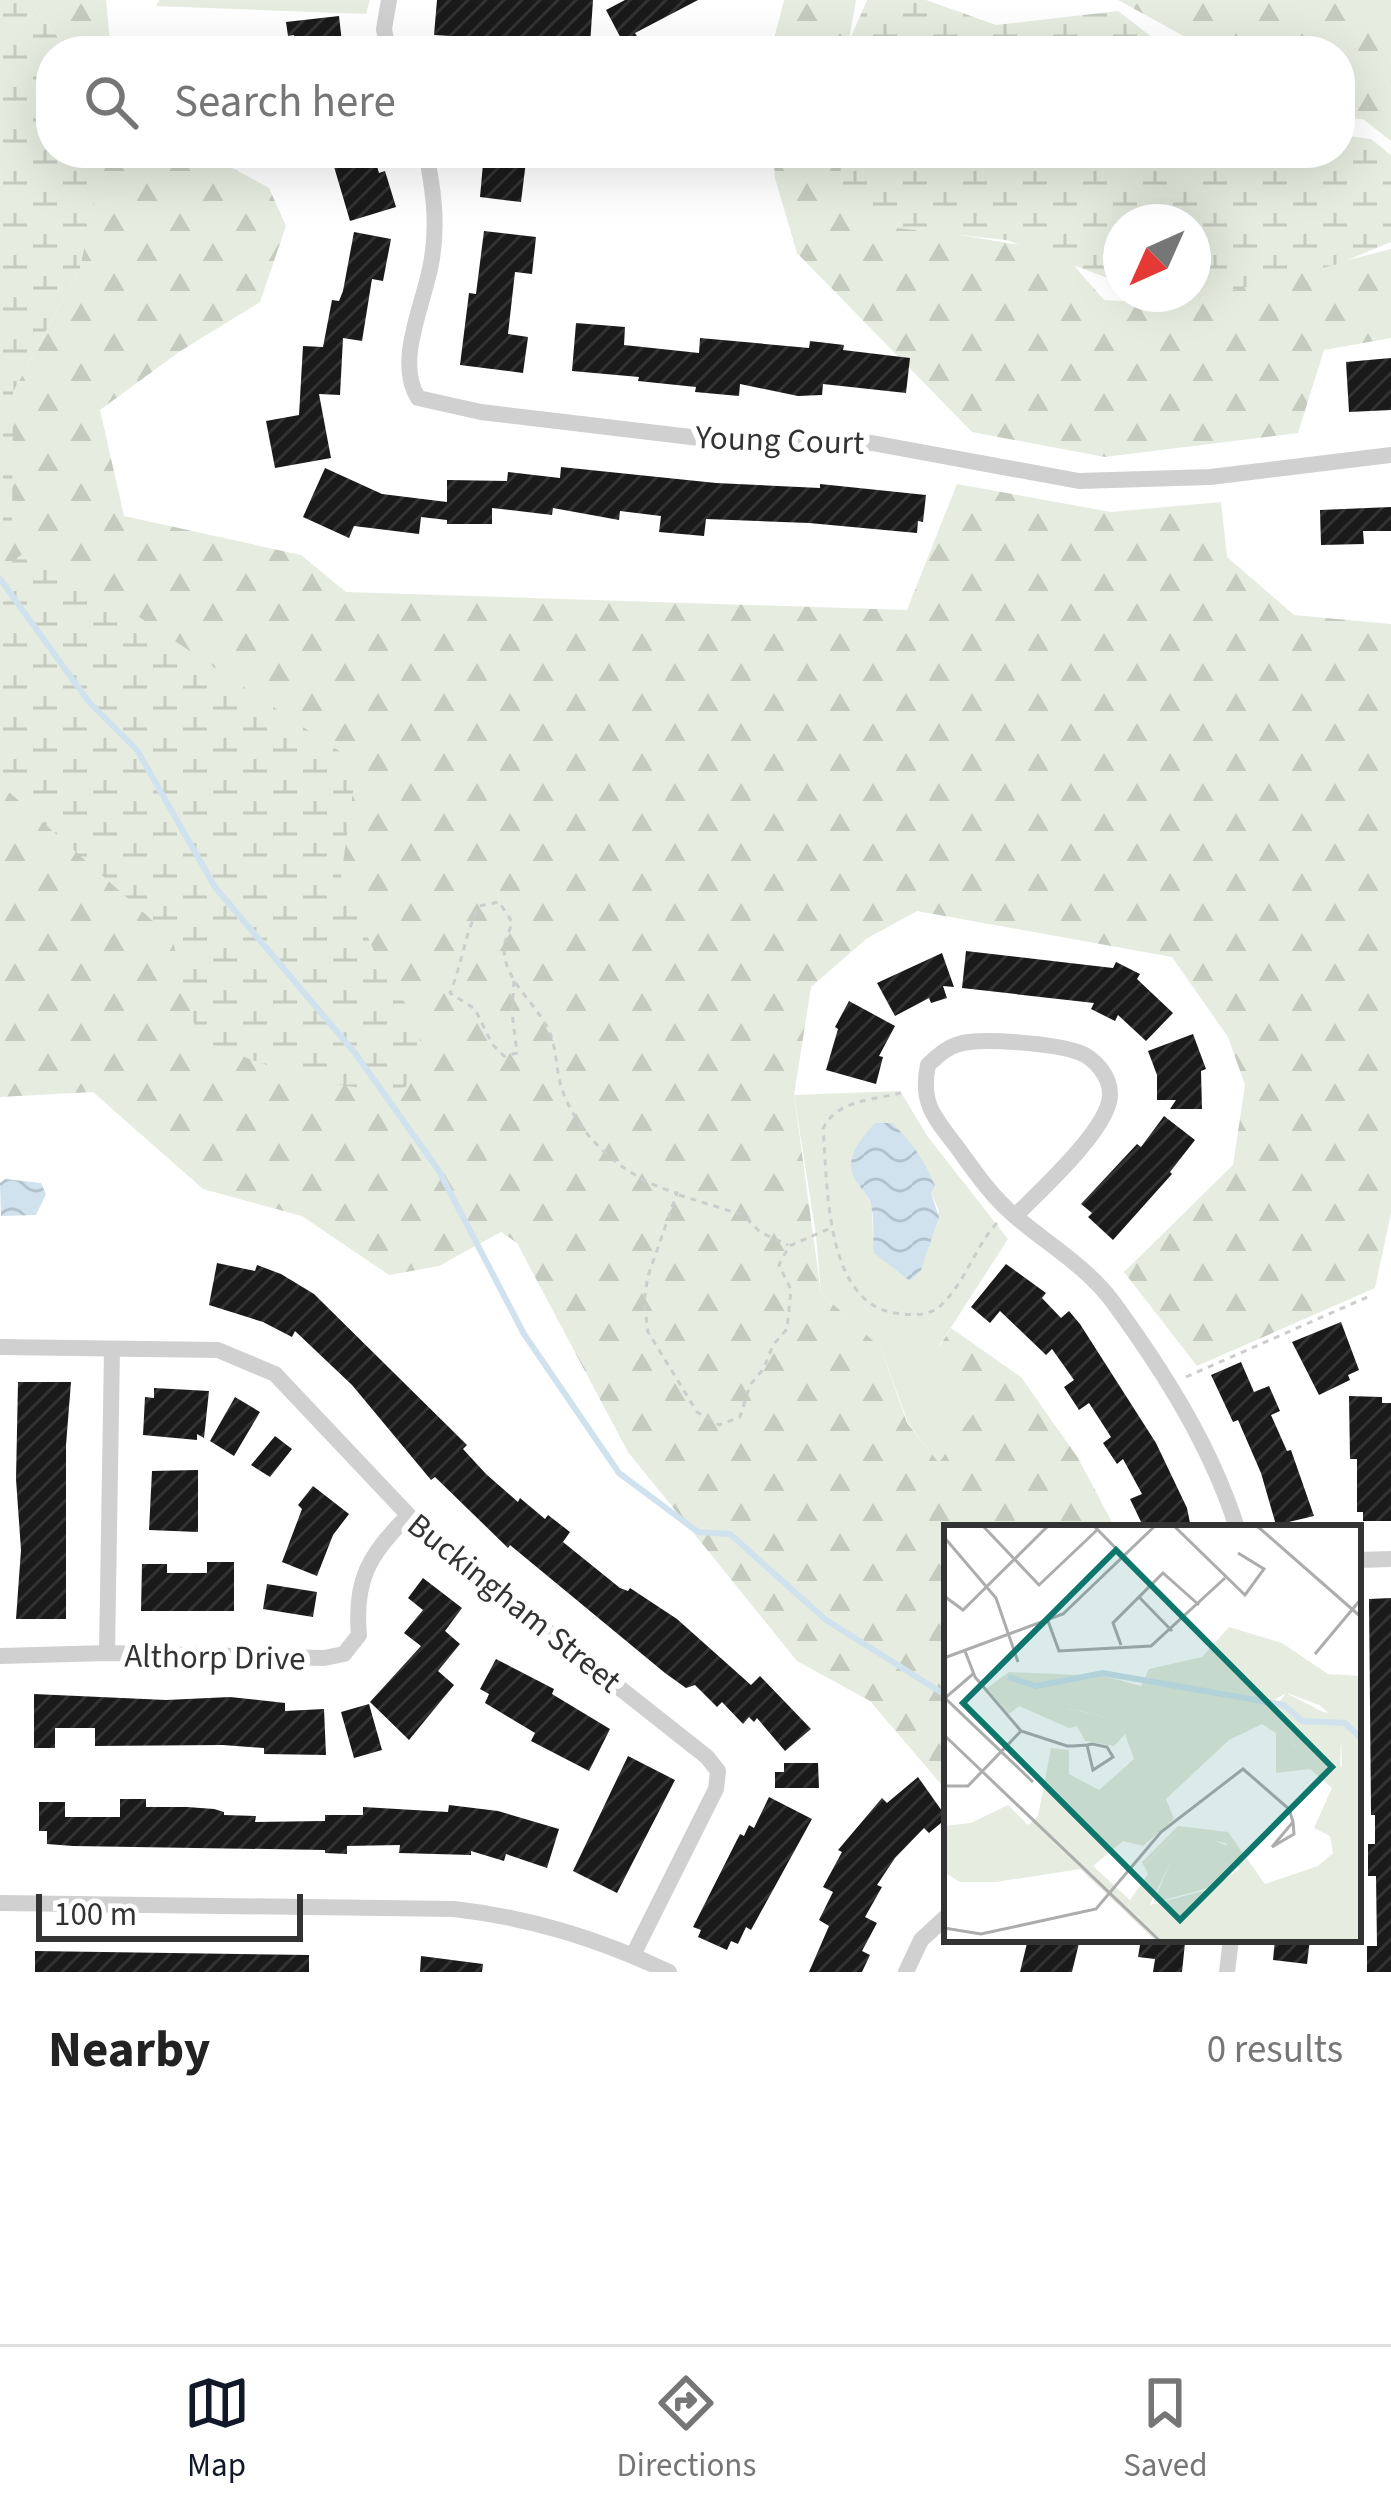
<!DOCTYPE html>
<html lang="en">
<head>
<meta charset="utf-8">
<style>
	:root { --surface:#fff; --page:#f6f6f6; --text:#222; --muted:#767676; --line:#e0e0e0; --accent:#111827 }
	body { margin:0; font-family:"Source Sans 3",sans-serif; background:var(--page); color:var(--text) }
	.compass { position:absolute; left:1103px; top:204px; width:108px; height:108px; border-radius:50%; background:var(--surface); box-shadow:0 12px 48px #0002; rotate:225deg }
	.scale { position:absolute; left:36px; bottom:30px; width:267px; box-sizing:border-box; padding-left:12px; border:6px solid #333; border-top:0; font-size:33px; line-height:42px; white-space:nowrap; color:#333; -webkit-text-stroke:9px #fff; paint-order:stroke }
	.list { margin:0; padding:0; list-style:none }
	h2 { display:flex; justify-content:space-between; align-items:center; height:156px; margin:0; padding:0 48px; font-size:51px }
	h2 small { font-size:39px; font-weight:400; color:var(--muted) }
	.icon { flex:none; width:66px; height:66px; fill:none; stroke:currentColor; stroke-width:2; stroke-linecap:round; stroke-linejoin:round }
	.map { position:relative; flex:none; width:1391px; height:1972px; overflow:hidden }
	.search { position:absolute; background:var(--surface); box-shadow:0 12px 48px #0002; left:36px; right:36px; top:36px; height:132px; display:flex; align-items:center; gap:30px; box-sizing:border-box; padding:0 42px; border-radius:48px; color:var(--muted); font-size:45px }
	.sheet { height:372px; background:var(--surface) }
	nav { display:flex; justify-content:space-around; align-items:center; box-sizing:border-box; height:168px; border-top:3px solid var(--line); background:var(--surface); font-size:33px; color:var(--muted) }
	nav a { display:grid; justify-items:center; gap:6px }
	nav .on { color:var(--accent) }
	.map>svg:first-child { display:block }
</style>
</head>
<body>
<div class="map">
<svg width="1391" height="1972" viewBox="0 0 1391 1972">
	<defs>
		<pattern id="forest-firs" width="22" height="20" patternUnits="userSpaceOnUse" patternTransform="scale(3)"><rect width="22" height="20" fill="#e6ecdf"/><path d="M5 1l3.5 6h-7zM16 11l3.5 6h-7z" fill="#c6cbc0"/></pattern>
		<pattern id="wetland-marsh" width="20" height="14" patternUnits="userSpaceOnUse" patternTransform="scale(3)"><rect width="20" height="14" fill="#e6ecdf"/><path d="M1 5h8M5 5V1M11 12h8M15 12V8" fill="none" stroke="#c6cbc0"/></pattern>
		<pattern id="water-waves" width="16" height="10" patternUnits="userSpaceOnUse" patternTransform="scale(3)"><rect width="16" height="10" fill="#cfe2ee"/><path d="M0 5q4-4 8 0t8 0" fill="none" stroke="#b2c2cd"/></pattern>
		<pattern id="building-hatch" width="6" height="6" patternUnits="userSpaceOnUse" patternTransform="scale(3)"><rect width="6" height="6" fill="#1a1a1a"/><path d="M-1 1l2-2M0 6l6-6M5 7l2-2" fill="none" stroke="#333"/></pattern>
	</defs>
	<rect width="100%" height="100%" fill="#fff"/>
	<path fill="#e6ecdf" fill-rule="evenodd" d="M159,0H370L366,14L156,6Z
		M900,1091L928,1137L1008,1239L939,1346L978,1407L939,1464L908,1423L881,1348L821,1293L816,1235L794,1095ZM865,1191L931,1193L939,1211L921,1270L873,1241L872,1208Z"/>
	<path fill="url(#forest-firs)" d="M28,0H106L111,51H69Z
		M784,0H856L847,51H771Z
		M1118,0H1391V141L1363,119L1340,118V51H1196L1191,40Z
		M101,153H205L269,188L286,226L260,302L179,352L100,410L124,516L301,555L346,592L907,610L957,484L1111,512L1221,502L1227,557L1294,615L1391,624V1213L1375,1288L1197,1366L1124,1272L1233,1165L1245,1085L1228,1037L1172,957L917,911L866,939L811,987L794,1095L821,1293L881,1348L907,1423L939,1463L978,1407L939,1347L951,1328L1021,1377L1078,1458L1115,1528H947V1791L870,1701L797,1661L628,1452L517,1243L501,1232L439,1266L389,1275L302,1216L203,1189L93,1092L0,1097V525L13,392L80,268Z
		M773,153H839L888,223L1062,252L1104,300L1178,304L1391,249V338L1324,350L1298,433L1105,457L972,432L797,253L775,178Z"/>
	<path fill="url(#wetland-marsh)" d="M0,0H28L69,51H51V153H101L103,158L80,268L13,392L12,531L0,539Z
		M867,0H926L996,25L1118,11L1170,51H845Z
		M1340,135L1371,139L1391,155V242L1338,264L1178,304L1151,294H1193V222H1121V283L1006,240L887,227L842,184L839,153H1340Z
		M33,546L357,763L341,877L382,969L423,1030L406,1087C352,1099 249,1060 198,1039L172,938L0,784V571Z"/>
	<path fill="url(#water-waves)" d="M875,1123H892C912,1142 925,1161 935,1186L931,1193L939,1217L921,1270L910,1281L874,1253C872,1237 875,1221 871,1205C868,1194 862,1190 856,1181C842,1159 861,1139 875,1123Z
		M5,1179L41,1183L46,1194L36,1215L1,1216L0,1183Z"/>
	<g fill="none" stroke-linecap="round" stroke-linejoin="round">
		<path stroke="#cfe2ee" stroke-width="6" d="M0,579L89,702L137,750L215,887L355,1053L439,1171L524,1334L619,1473L698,1532L730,1534L826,1620L947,1696"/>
	</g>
	<path fill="url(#building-hatch)" d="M437,0H593L590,45L434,35Z
		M625,0H698L635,33L640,41L626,48L606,10Z
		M339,16L343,51H296L294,35L288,36L286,22Z
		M330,153H373L379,173L385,171L396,207L350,221Z
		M484,153H527L521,202L480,197Z
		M484,231L536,237L532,274L515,272L508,334L528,337L523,373L460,365L469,293L476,294Z
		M354,232L391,239L383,281L372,279L362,341L343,338L340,395L319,394L331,458L275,468L266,421L299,415L303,346L323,347L332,300L339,301L343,291Z
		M576,323L625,327L624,345L699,353L700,338L809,348L810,341L844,345L843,350L910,358L906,393L823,384L822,395L798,396L740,384L739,396L695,392L696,387L638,381L639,377L572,371Z
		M1391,358V410L1349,412L1346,362Z
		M561,467L716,483L820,488V484L926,495L923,522L918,521L917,533L809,523L706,519L704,536L659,532L661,516L620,511L619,520L553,508L552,515L492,508V524H447V520L421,517L419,534L354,526L349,538L303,517L325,468L382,494L447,502V480L507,481L508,472L560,478Z
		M1391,507V531H1363L1364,544L1321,545L1320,510Z
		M966,951L1113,968L1116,962L1140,974L1137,979L1173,1013L1146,1041L1118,1015L1115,1021L1091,1009L1094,1003L962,988Z
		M942,953L954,987L943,986L947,998L931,1003L929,998L895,1016L877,983Z
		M849,1001L895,1026L879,1056L883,1057L876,1084L826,1070L838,1029L835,1027Z
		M1193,1034L1206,1069L1201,1071L1202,1109H1170L1176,1100H1157V1075L1148,1051Z
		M1164,1116L1195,1140L1170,1172L1172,1174L1113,1240L1088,1217L1092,1213L1081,1204L1137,1144L1141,1147Z
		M217,1263L255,1271L257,1265L281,1274L314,1294L467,1445L463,1449L486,1474L518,1502L520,1498L545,1519L548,1515L570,1532L563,1542L620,1588L628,1591L630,1588L677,1619L751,1685L760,1676L811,1729L785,1751L757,1718L754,1722L749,1717L743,1724L722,1702L717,1707L695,1685L686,1688L665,1673L510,1545L508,1548L435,1477L431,1480L352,1385L295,1331L292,1337L263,1322L209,1305Z
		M1006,1264L1046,1293L1042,1298L1061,1318L1069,1311L1080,1324L1156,1443L1187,1508L1191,1528H1144L1130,1499L1142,1494L1123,1459L1117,1464L1103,1443L1111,1437L1089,1403L1079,1410L1064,1387L1074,1380L1052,1349L1046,1355L1000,1311L990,1323L971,1307Z
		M1341,1322L1359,1370L1348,1375L1350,1380L1319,1395L1292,1342Z
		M1241,1362L1254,1392L1269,1386L1280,1411L1271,1415L1287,1451L1291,1450L1314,1516L1276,1525L1261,1473L1238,1420L1233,1422L1211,1375Z
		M18,1382H71L66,1445V1619H16L21,1550L16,1479Z
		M154,1388L209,1391L204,1438L197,1434V1440L143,1435L145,1397L154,1398Z
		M1349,1396L1382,1397V1403H1391V1521H1363V1512H1357V1459H1350Z
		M235,1397L260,1412L234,1456L210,1441Z
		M275,1436L292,1449L270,1477L251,1465Z
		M198,1470V1532L149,1530L152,1471Z
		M313,1486L349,1514L333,1535L317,1576L282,1562L302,1509L298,1505Z
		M207,1562H234V1611H141L142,1564H167V1573H207Z
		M423,1578L462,1608L445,1631L460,1644L438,1671L454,1685L409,1740L370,1702L421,1646L404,1633L423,1610L408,1598Z
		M267,1584L317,1592L313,1617L263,1609Z
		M1391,1598V1972H1367V1946H1377L1376,1876H1368V1844H1375V1815H1371L1369,1599Z
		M496,1659L554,1689L552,1694L610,1729L589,1771L531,1741L535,1733L485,1703L489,1694L480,1689Z
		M34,1694L166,1700L230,1697L285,1703V1711L324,1709L326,1755L264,1754V1748L223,1745L95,1746V1728H55V1748H34Z
		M369,1704L382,1750L354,1758L341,1712Z
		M628,1756L675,1780L617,1893L573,1871Z
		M784,1763H818L819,1788H775V1772H784Z
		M918,1777L947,1818L929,1833L924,1828L895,1858L877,1885L882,1887L865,1917L877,1923L862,1951L870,1955L862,1972H809L829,1926L819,1920L833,1892L823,1887L842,1852L838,1850L882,1798L887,1803Z
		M769,1797L812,1819L751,1930L746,1927L738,1944L731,1941L727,1950L698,1937L701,1930L693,1927L740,1834L744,1836L749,1825L754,1828Z
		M120,1799H146V1807H187L214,1809L224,1812V1815L256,1816L255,1822L325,1821V1815H363V1807L448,1812L449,1805L498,1811L559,1829L547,1868L506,1854L504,1861L471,1851V1855L399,1853L400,1845L347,1846V1854L325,1853V1850L73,1846L47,1844V1831H39V1802H65V1817H120Z
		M1028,1939H1080L1072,1972H1020Z
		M1141,1939L1185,1943L1182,1972H1153L1155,1959L1138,1957Z
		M1275,1939H1310L1307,1964L1273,1960Z
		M35,1951L309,1955V1972H35Z
		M421,1956L483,1964L482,1972H420Z"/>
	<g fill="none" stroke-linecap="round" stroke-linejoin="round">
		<path stroke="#cdcdcd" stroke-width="3" stroke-dasharray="6 6" stroke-linecap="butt" d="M514,981L512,1012L517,1053L504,1056L492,1044L475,1009L450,993C462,964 465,933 479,906L499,902L512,922C510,931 504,941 504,949C504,980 535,1002 548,1029C558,1049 555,1072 563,1092C580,1139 628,1180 677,1193L648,1276L644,1301L648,1332L697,1412L719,1425L740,1417L750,1385L764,1368L773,1345L787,1329L791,1290L779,1265L789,1246L833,1227
			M901,1093C873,1100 836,1100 823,1129C828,1184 824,1302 895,1313C910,1315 926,1317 939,1307C965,1284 974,1248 997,1223
			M679,1195L743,1215L760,1232L788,1245
			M1186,1377L1372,1295"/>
		<path stroke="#d0d0d0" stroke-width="16" d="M388,51L384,29L389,0
			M426,153C433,188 438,222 432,258C426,301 394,360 418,398L481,412L716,440L872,443L1079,481L1210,477L1391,455
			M1015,1216C1039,1192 1111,1127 1110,1094C1110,1076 1095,1058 1078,1052C1055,1044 982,1037 959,1044C947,1047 937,1056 928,1065C920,1103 934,1117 957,1147C975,1172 992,1197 1016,1217C1049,1245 1087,1267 1113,1302C1164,1372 1211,1446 1237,1528
			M0,1347L218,1350L275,1374L431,1539L707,1757L718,1771L716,1789L633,1955
			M1358,1560L1391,1559
			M107,1653L112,1349
			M0,1656L107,1653L324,1658L344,1654L359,1635C354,1581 369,1554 407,1517
			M0,1903L454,1909C532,1918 599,1939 669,1972
			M906,1972L921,1940L947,1916
			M1227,1972L1231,1939"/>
	</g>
	<g text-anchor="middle" stroke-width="12" stroke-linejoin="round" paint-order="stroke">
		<g font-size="33" fill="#333" stroke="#fff">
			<text transform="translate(780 439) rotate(2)" y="12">Young Court</text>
			<text transform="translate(515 1602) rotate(39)" y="12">Buckingham Street</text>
			<text transform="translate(215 1656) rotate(1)" y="12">Althorp Drive</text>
		</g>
	</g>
	<g transform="translate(944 1525)">
		<rect width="417" height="417" fill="#fff"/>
		<path d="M124,184L156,190L181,209L170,221L141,216Z" fill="#e6ecdf"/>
		<path d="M285,102L338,118L384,149L417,151L414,417H213L136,344L52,357H16L0,347V301L27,298L64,280L84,300L94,291L107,223L125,225V249L155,265L190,234L181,209L156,190L125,184L138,200L125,203L75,181L65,189L43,163L65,147L160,151L197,161L205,144L258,132ZM343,168L375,180L412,210L397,212L398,242L350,221L331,174ZM318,199L332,208V248L366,244L388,263L370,303L386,311L389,328L374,341L321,359L284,307L234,301L198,337L204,349L186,375L149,341L179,316L199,321L230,294L222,274L285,215ZM266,315L282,318L295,344L267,364L206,380L226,338Z" fill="#e6ecdf" fill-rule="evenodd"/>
		<path d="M326,148L343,159L344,169L379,187L404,190L412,211L397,213L396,246L360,236L329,185L343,167L327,173L325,185L265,197L224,167L253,149L267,158ZM406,263L410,273L417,266V399L403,417H270L282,364L335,369L385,343L406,347L399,327L404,307L384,303L382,292ZM266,314L286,322L294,340L264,363L209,378L226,338Z" fill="#e6ecdf"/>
		<path fill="none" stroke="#cfe2ee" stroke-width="6" d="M64,152L92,161L159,148L340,180L358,196L401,198L417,213"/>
		<path fill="none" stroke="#adadad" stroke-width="3" d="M38,0L95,60L153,5M149,0L207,59M229,0L301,70L320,44L294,28M312,0L417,92M0,12L52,73L74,137M0,71L19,85L105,0M195,72L228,106M104,96L115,126L207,121L281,53M177,120L169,98L219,48L255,80M21,126L31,152L77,206L123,221H129L143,220L148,219L163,222L169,232L149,245L143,220M371,129L417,74M0,133L119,89L212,0M29,149L1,173L89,257M0,210L217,417M0,261H24L77,206M0,403L37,409L152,384L217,307L299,244L345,284L349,297L328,322L350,309L349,297"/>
		<path fill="#0f766e" fill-opacity="0.15" stroke="#0f766e" stroke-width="6" d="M172,25L388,242L236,395L19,178Z"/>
		<rect width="417" height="417" fill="none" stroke="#333" stroke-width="6"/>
	</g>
</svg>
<svg class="compass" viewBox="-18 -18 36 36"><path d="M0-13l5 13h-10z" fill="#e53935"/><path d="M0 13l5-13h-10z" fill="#767676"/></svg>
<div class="scale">100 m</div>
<div class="search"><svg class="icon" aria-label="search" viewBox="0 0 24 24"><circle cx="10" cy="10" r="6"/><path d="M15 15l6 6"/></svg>Search here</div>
</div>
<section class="sheet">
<h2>Nearby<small>0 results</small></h2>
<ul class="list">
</ul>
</section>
<nav>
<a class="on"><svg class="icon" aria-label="map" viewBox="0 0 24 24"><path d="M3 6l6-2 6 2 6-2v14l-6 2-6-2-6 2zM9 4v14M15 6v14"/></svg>Map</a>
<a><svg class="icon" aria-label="directions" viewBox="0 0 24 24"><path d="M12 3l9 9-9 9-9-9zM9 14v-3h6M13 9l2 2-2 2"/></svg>Directions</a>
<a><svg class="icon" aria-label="saved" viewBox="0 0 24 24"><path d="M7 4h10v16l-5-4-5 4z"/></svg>Saved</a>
</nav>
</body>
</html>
